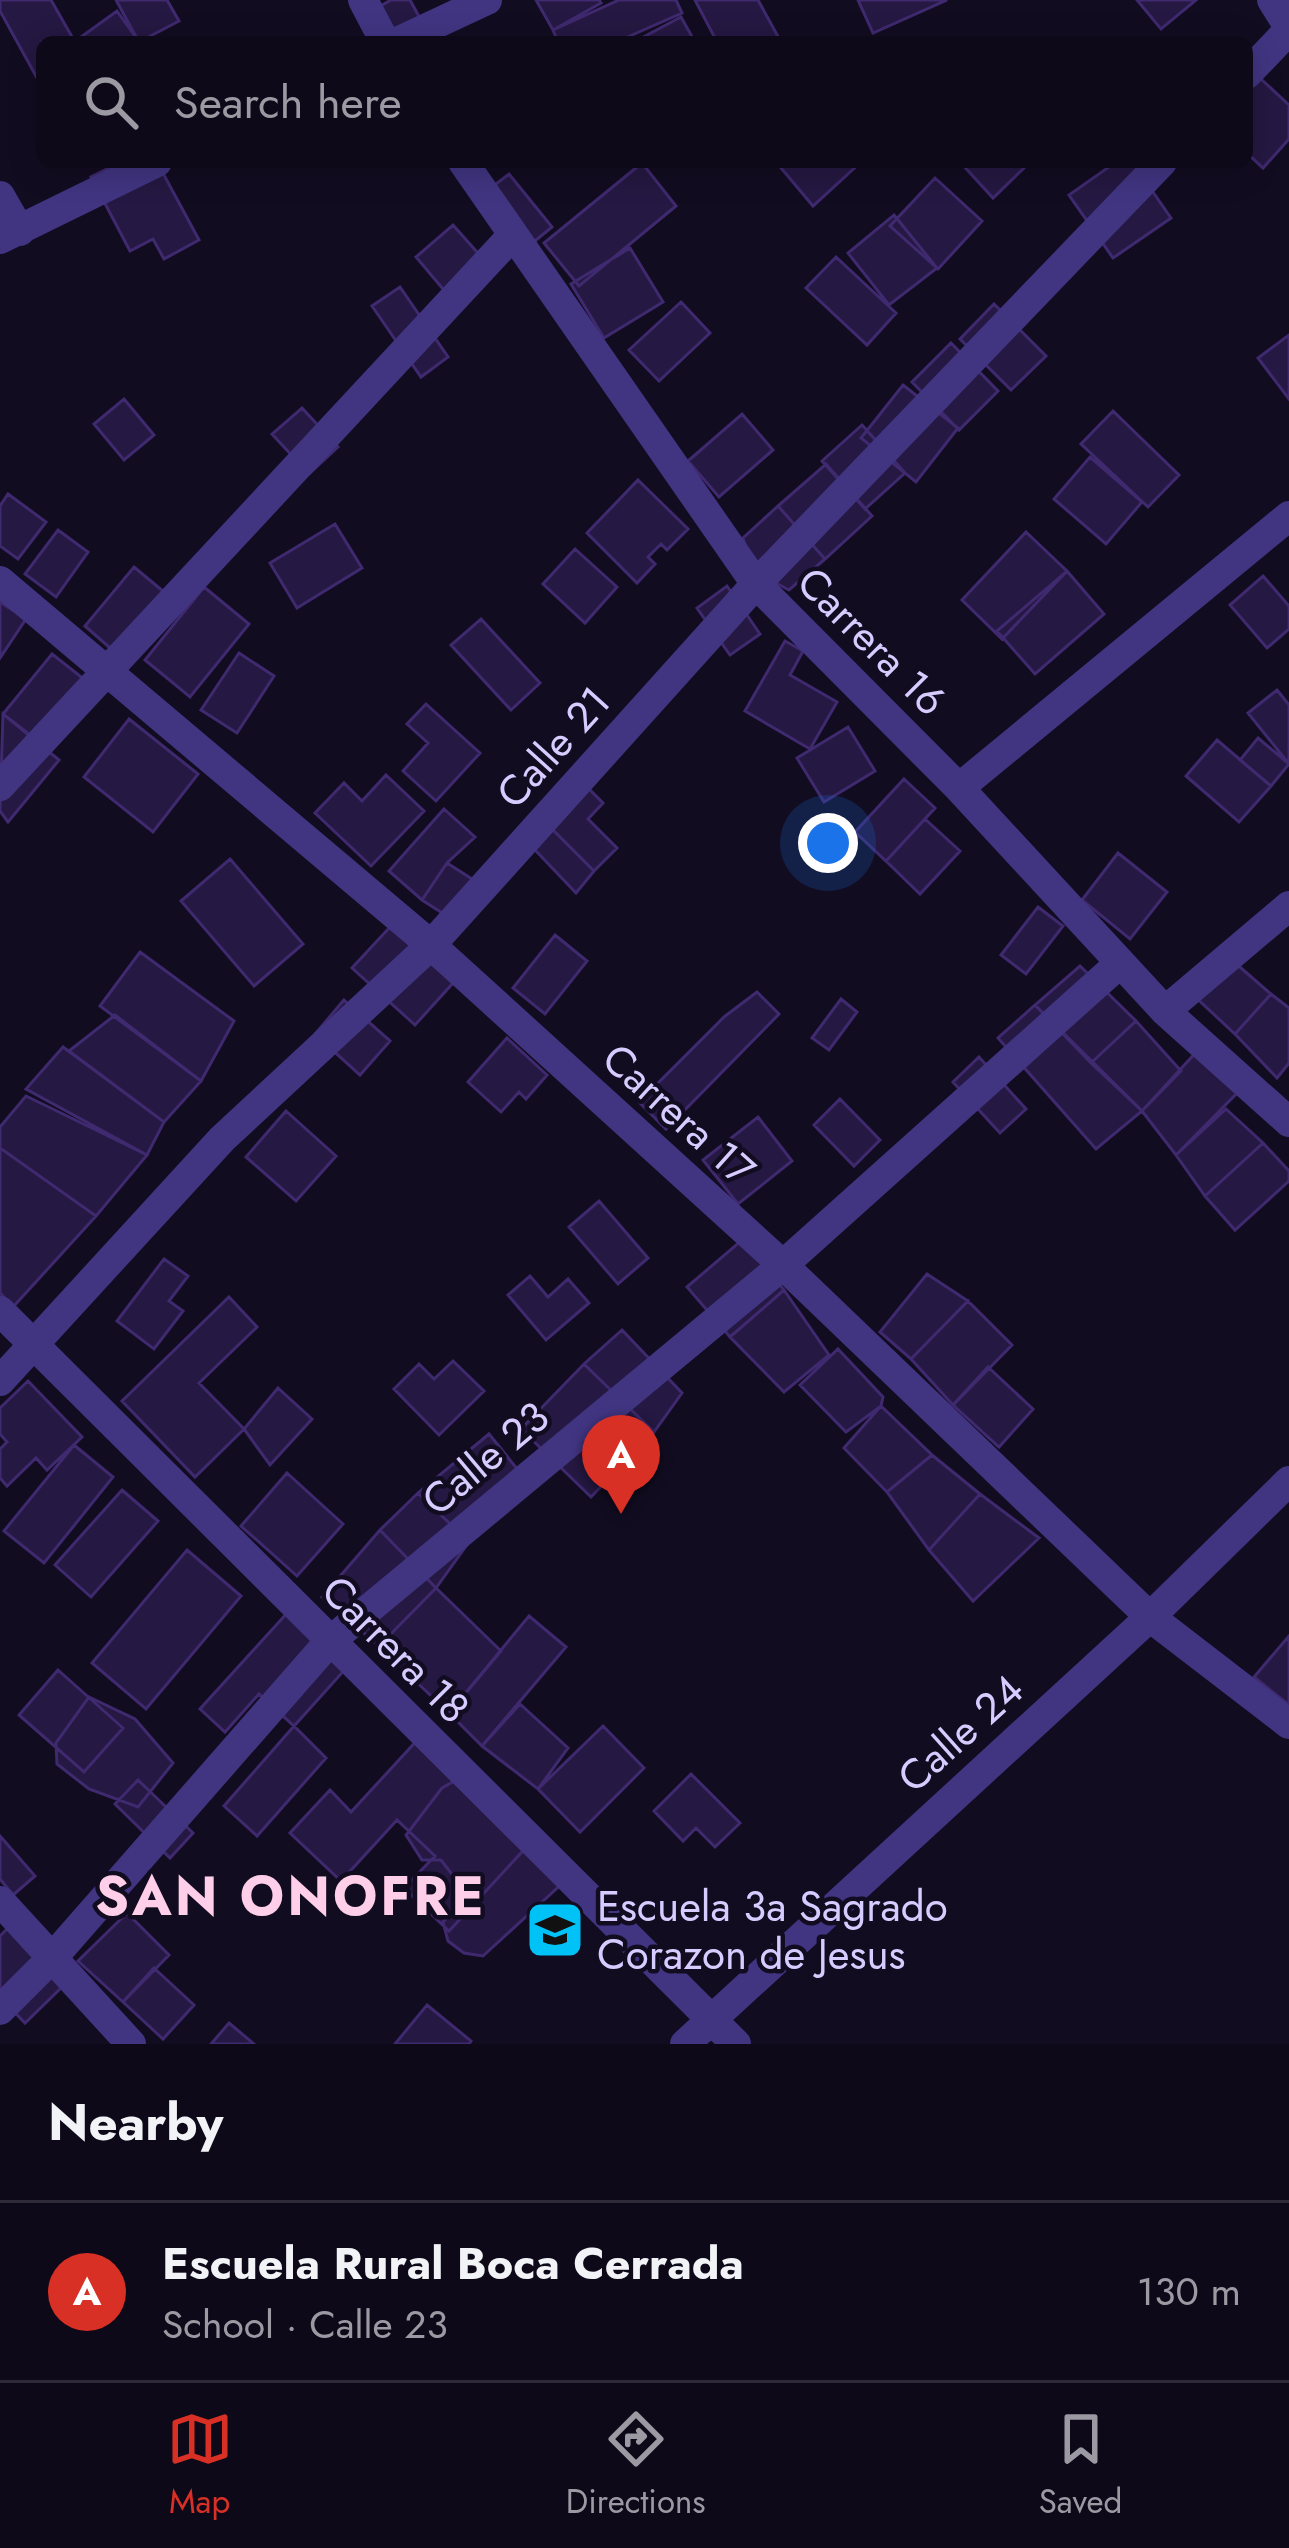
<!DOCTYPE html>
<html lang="en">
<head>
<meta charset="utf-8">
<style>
	:root { --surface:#0e0919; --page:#1c1726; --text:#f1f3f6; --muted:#9b9aa2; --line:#2e2a38; --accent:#d93025 }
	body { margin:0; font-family:Jost,sans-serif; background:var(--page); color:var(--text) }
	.you { position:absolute; left:828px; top:843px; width:42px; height:42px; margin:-30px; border:9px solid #fff; border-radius:50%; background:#1a73e8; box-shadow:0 0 0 18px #1a73e833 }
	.badge { display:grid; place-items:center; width:78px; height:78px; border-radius:50%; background:var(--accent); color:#fff; font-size:39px; font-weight:700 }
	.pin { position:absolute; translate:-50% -99px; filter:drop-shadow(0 3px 6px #0008) }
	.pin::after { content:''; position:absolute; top:63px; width:42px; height:36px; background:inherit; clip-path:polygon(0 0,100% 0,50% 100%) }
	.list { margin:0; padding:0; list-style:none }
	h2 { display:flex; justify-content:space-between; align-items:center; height:156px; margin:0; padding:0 48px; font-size:51px }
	h2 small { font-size:39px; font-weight:400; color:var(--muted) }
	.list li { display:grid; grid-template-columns:78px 1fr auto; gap:36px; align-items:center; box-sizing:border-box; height:180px; padding:0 48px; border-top:3px solid var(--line) }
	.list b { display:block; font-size:45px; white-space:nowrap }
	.list p { margin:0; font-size:39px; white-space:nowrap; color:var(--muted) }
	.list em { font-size:39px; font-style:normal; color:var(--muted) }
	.icon { flex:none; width:66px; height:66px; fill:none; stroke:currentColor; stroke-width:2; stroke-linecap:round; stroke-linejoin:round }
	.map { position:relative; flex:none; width:1289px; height:2044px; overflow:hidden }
	.search { position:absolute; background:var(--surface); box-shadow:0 6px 30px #0003; left:36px; right:36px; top:36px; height:132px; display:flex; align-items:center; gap:30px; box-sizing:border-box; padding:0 42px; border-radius:18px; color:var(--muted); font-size:45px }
	.sheet { height:336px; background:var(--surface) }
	nav { display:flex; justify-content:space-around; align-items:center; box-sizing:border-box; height:168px; border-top:3px solid var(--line); background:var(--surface); font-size:33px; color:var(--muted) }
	nav a { display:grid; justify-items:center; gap:6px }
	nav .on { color:var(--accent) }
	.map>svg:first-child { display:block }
</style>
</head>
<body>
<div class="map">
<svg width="1289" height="2044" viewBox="0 0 1289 2044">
	<rect width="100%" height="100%" fill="#120c21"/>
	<path fill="#251842" stroke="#3f296f" stroke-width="3" d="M0,0H51L75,42H42V87L0,11Z
		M116,0H167L179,21L139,42Z
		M391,0H410L433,42H396L377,8Z
		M536,0H599L601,3L553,30Z
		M619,0H676L682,13L616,42H558L553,30Z
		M695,0H758L781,42H717Z
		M858,0H947L873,33Z
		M1137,0H1196L1161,29Z
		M117,11L139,42H74Z
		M681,17L695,42H639L638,40Z
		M1247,66L1289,105V139L1263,168L1247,153Z
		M121,162H157L199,240L164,259L153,239L130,251L91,177Z
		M776,162H861L813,206Z
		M960,162H1018L1024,168L993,198Z
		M1116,162H1132L1171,218L1113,258L1069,195Z
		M642,163L676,206L579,286L544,243Z
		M509,174L552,227L530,245L488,190Z
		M935,178L982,221L938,269L890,226Z
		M894,215L937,268L889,305L848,253Z
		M453,225L492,269L454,302L416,257Z
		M630,248L663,302L604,338L571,284Z
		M836,257L896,313L867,345L806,288Z
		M400,287L448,357L421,377L372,306Z
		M681,302L710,333L659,381L629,350Z
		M994,304L1046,356L1011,390L960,339Z
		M1289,335V399L1258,358Z
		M951,343L998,391L959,430L912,382Z
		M903,385L958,428L916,482L861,438Z
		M124,399L154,435L124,460L94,424Z
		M302,408L338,447L309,474L272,434Z
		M1113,411L1179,475L1148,507L1081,444Z
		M742,414L773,450L719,497L688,461Z
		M862,425L905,473L865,509L822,461Z
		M1090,457L1142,502L1106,544L1054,499Z
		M826,464L872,516L825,559L778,506Z
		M638,480L688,529L667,550L661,544L648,557L655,564L637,583L587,533Z
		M8,494L46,522L18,559L0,546V506Z
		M778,506L825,559L789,590L752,570L743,538Z
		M335,524L362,568L297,608L270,563Z
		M58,530L88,552L56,597L25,574Z
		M1026,532L1067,571L1002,639L962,600Z
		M575,549L617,587L585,623L543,584Z
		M134,567L176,602L126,662L85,626Z
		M1067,571L1104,614L1035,674L997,631Z
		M1263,576L1289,606V629L1267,648L1230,605Z
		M727,586L760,634L730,655L697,608Z
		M204,587L249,624L190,697L145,660Z
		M0,602L26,619L0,658Z
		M481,619L540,683L511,710L451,645Z
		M785,641L803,651L790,675L837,702L810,749L745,711Z
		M239,653L274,676L237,733L201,710Z
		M52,654L85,680L38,741L3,714Z
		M1277,690L1289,705V764L1248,713Z
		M426,704L480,753L436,801L403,771L428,743L407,724Z
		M3,714L59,760L8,822L0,811Z
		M129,719L198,774L153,832L84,777Z
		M848,727L875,771L824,802L797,758Z
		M1258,738L1289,764L1271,786L1240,760Z
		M1217,740L1271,786L1239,822L1186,776Z
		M386,775L424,811L371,866L315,813L344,783L362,801Z
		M904,779L935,808L886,861L855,832Z
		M582,782L603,803L588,819L617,848L594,871L553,830Z
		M444,809L475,837L447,863L422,900L389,871Z
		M925,819L960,851L920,894L886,861Z
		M553,830L594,871L576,893L519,833Z
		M1118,853L1167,892L1130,939L1082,900Z
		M230,859L303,944L254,986L181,901Z
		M447,863L472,879L447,916L422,900Z
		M1038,907L1063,926L1026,974L1001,955Z
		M390,927L453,983L415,1025L352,968Z
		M555,935L587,961L545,1014L513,988Z
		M140,952L234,1021L201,1081L100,1006Z
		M1226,955L1271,994L1235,1034L1192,994Z
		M1080,966L1136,1021L1091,1063L1035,1005Z
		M757,992L779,1014L666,1129L639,1102L724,1017Z
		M1271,994L1289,1008V1063L1277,1078L1235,1034Z
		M841,999L857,1012L829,1050L812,1038Z
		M344,1000L390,1041L360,1075L315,1034Z
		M1035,1005L1142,1111L1096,1149L998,1038Z
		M115,1015L201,1081L164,1122L69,1051Z
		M1136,1021L1181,1071L1142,1111L1091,1063Z
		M507,1038L547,1075L526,1099L519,1092L501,1112L468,1082Z
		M63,1047L164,1122L147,1155L26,1089Z
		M1201,1047L1243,1087L1176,1155L1142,1111Z
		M979,1057L1026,1109L1000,1133L953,1082Z
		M26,1096L147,1155L96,1216L0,1148V1127Z
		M840,1099L880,1140L854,1166L814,1125Z
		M1226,1109L1263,1143L1205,1196L1176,1155Z
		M286,1111L336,1156L296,1201L246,1157Z
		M758,1117L792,1161L738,1204L703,1160Z
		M1263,1143L1289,1171V1181L1235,1230L1205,1196Z
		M0,1148L96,1216L13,1307L0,1293Z
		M599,1201L648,1258L618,1284L569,1227Z
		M742,1240L784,1290L730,1337L687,1287Z
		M164,1259L188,1276L169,1301L183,1311L154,1349L117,1321Z
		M927,1274L968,1301L911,1359L880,1332Z
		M530,1276L548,1297L568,1279L589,1303L546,1340L508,1295Z
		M784,1290L829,1355L784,1392L730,1337Z
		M229,1297L257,1327L199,1383L244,1429L195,1477L122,1401Z
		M968,1301L1012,1345L953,1405L911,1359Z
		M622,1330L682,1393L654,1432L584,1364Z
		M838,1349L883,1397L881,1406L846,1432L800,1385Z
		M453,1361L484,1391L439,1435L394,1389L419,1364L434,1379Z
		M584,1364L654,1432L591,1497L521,1429Z
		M988,1367L1033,1409L999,1447L953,1405Z
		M28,1381L82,1437L47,1470L36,1458L7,1486L0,1478V1449L7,1442L0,1434V1408Z
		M278,1388L312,1419L270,1465L244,1429Z
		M881,1406L932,1455L887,1492L844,1448Z
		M489,1434L531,1486L469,1542L418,1493Z
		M74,1445L113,1477L44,1563L4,1531Z
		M932,1455L980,1494L929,1550L887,1492Z
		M287,1473L343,1524L297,1576L241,1526Z
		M122,1490L158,1521L91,1597L55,1565Z
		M418,1493L469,1542L436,1588L380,1530Z
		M980,1494L1039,1538L973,1601L929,1550Z
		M380,1530L436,1588L379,1646L322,1597Z
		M187,1550L241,1596L146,1709L92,1663Z
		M436,1588L501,1651L449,1713L379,1646Z
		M288,1612L349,1665L294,1726L259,1694L225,1732L200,1709Z
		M529,1616L566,1647L482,1746L449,1713Z
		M1289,1636V1705L1254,1677Z
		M58,1670L123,1728L84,1772L19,1715Z
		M89,1697L135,1719L173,1763L138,1807L89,1789L57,1764L56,1743Z
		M520,1704L568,1748L538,1789L482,1746Z
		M294,1726L326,1758L257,1836L224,1806Z
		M603,1726L644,1768L580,1832L538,1789Z
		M422,1735L532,1841L449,1931L404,1888L435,1856L397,1820L341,1881L290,1833L330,1790L351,1812Z
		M691,1774L740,1823L715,1847L696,1828L683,1841L654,1811Z
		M465,1775L566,1880L483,1956L464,1953L448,1941L443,1922L468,1895L441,1860H422L406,1835L442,1788Z
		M138,1780L193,1833L170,1858L115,1804Z
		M0,1836L35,1876L13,1895L0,1879Z
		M127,1913L169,1955L123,2002L78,1961Z
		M8,1928L63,1986L25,2023L0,1997V1936Z
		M154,1968L194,2005L163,2039L123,2002Z
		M427,2005L471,2041L469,2044H395Z
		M229,2023L254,2044H211Z"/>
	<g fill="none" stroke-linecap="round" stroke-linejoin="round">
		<path stroke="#413582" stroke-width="30" d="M363,0L385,42
			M1272,0L1289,27
			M397,42L487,0
			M1247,74L1289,30
			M463,162L756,584L959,788L1165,1011L1289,1122
			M0,196L20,231
			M0,239L157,162
			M0,581L431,945L783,1265L1150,1617L1289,1724
			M0,786L511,237
			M959,788L1289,516
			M1165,1011L1289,906
			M0,1311L736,2044
			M0,1381L222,1139L431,945L756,584L1162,162
			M0,1901L131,2044
			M0,2010L54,1956L329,1642L783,1265L1119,964
			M685,2044L1150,1617L1289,1481"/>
	</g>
	<defs>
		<symbol id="school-square" viewBox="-11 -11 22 22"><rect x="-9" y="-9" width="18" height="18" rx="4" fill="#00c2f7" stroke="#120c21"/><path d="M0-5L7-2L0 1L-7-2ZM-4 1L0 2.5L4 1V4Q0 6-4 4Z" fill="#111"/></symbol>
	</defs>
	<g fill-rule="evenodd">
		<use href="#school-square" x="522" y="1897" width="66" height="66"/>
	</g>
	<g text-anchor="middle" stroke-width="9" stroke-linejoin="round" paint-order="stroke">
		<g font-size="42" fill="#d7ccff" stroke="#120c21">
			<text transform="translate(872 641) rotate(45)" y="15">Carrera 16</text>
			<text transform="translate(553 747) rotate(-48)" y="15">Calle 21</text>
			<text transform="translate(679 1114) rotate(42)" y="15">Carrera 17</text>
			<text transform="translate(485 1458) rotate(-40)" y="15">Calle 23</text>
			<text transform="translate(396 1649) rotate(45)" y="15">Carrera 18</text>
			<text transform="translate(960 1733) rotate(-42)" y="15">Calle 24</text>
		</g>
		<g font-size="42" fill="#d7ccff" stroke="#120c21" text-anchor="start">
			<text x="597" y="1921">Escuela 3a Sagrado<tspan x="597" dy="48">Corazon de Jesus</tspan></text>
		</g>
		<g font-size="54" font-weight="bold" letter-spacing="3" fill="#ffcee8" stroke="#120c21">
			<text x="291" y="1915">SAN ONOFRE</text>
		</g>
	</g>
</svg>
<div class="you"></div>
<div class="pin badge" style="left:621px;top:1514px">A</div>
<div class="search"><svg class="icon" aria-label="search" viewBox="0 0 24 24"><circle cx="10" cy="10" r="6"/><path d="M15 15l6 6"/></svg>Search here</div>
</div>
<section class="sheet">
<h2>Nearby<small></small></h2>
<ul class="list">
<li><span class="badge">A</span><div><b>Escuela Rural Boca Cerrada</b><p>School · Calle 23</p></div><em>130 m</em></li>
</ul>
</section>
<nav>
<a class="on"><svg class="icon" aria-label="map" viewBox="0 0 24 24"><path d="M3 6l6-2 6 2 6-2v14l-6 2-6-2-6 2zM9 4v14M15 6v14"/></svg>Map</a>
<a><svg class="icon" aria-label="directions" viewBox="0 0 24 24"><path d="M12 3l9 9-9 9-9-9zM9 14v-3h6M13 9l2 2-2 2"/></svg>Directions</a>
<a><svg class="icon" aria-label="saved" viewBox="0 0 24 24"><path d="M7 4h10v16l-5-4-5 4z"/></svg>Saved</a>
</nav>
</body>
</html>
